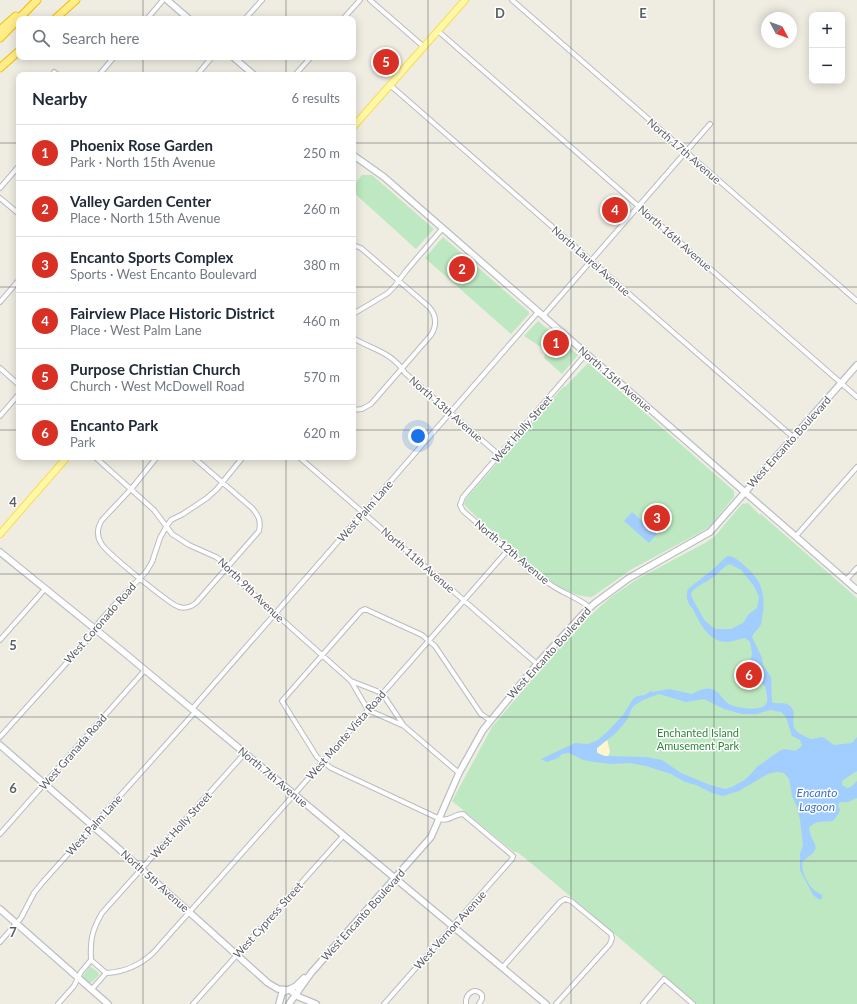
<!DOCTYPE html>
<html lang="en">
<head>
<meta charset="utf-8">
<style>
	:root { --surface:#fff; --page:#f6f6f7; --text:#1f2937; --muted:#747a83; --line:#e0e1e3; --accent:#d93025 }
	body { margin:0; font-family:Lato,sans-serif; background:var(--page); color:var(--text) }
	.controls { position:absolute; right:12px; top:12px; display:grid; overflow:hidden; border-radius:8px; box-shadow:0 2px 10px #0003 }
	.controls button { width:36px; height:36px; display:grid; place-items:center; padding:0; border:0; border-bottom:1px solid var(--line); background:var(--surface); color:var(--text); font:20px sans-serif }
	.compass { position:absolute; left:761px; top:12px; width:36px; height:36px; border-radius:50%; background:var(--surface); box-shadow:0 2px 10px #0003; rotate:131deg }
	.you { position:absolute; left:418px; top:436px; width:14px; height:14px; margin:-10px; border:3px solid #fff; border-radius:50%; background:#1a73e8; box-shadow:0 0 0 6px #1a73e833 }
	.badge { display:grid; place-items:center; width:26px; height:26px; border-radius:50%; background:var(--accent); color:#fff; font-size:13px; font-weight:700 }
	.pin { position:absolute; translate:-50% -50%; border:2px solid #fff; box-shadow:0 1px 4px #0006 }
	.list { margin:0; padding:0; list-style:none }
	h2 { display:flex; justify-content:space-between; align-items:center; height:52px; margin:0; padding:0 16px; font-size:17px }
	h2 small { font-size:13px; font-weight:400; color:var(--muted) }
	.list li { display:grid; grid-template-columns:26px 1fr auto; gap:12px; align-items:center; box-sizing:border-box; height:56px; padding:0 16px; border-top:1px solid var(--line) }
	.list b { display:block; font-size:15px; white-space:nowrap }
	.list p { margin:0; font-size:13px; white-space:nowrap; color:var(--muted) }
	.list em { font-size:13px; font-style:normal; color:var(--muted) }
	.icon { flex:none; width:22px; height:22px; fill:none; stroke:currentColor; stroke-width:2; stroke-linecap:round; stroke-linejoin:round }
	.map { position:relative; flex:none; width:857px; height:1004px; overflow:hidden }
	.search { position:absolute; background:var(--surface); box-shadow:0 2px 10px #0003; left:16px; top:16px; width:340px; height:44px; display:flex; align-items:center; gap:10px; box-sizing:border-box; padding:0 14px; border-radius:8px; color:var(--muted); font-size:15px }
	.panel { position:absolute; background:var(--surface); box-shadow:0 2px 10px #0003; left:16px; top:72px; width:340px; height:388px; border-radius:8px }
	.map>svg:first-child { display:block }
</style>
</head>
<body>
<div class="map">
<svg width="857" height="1004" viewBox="0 0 857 1004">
	<rect width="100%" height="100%" fill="#efede2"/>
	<path fill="#bde8c1" d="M362,175H372L434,229L416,249L353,192V186Z
		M443,237L529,312V314L511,334L425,258Z
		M538,321L578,355L562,374L544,358L545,354L544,349L524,336Z
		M588,363L734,491V497L709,527L699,533L632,569L592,597C562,599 519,554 497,535C486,525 473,515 464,504L466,499L564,386L565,387Z
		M748,503L760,515L761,514L857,598V1004H697L525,858L517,852H514L452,801L492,727L546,663L585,620L611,597L639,578L705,543L715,536L742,504Z
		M90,966L98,972L99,975L92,982L89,983L83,978V976Z"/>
	<path fill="#fdf6cf" d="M607,739L610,752L608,756H602L597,752L596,749Z"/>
	<path fill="#a2cdff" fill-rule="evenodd" d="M632,512L657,534L649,543L624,521Z
		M727,556C735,556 740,562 746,567C761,580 765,592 763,612C762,616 762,620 761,624C759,629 754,632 752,637L762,658L763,665L771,677L772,702C778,705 785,701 790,706C800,714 785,726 802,735C805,736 808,738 811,739C815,739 819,737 823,737L834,745L852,743L857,737V771L843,780L842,782V785L847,788L851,787L857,781V798L848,802H842L839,803L838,806L840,809L839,813L833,821C824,822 815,820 809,828C811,846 826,845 803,861C800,870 807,883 814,890C816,892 820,893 822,895V898L820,900L813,895L800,870V854L803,845L800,820L797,807L792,796L789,779L784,773L777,772L768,774L739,791L723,796L712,793L696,785L685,782L671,774L646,766L630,763L612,764L594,762L583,760L569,753L562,754L558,758L547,762L541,759L575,743L588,744L598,740L607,732L623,715L633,699L637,696L645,695L651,691L653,692L669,689L692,694C696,691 707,687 712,689C719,691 723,700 729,704C736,708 764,713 767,702C768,698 766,690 765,686L756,679L750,670V664L752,653L750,642L745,638C739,639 734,641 729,642C709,643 700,624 693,609C688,605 685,596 688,589L712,570ZM730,564L741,570L754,586L759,597L758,604L757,608L749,614L743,623L731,629H715L705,621L692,598L691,593C696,586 705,583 712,578C719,574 723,566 730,564ZM659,694L686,702L704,699L724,709L742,714H757L770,710L781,712L786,717L792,736L800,740L802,746L795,751L785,749L781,750L758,766L746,779L732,787L725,789L710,785L681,773L662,760L646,757L605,756L597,753V748L616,733L627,720L632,708L635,705L643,700Z"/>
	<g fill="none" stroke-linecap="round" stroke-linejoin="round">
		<defs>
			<path id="street" d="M370,0L424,47
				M512,0L857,301
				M147,19L163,0
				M245,19L262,0
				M343,19L360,0
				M438,31L857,397
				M54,72L58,75
				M99,75L114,57
				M197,75L212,57
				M295,75L311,57
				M390,85L793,437
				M0,188L19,166
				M0,198L19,214
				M353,245L361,248L429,307C437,316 437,325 431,335L371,404L362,409L353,410
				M0,302L19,280
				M353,314L370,304L388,293L394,287L406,271L442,229
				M543,316L710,124
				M353,338C373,350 392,352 405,373L499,455
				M586,354L463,497L460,505L463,511C492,535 519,563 550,584C562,593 577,597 589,607
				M0,368L19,385
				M0,416L19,394
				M95,457L154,510L172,534L189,545L216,557L222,561L231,574L351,681L368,710L404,726
				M157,457L132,488L102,520C97,528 96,535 101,543C104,551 171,605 179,607C186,609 191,607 196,603L259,531C261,521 259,516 252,508L193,457
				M299,457L537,664
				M796,536L857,467
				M846,580L857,568
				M0,640L45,589
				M351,681L382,693L404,726L459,773
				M192,709L538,312
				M0,737L89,638L100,621L117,602L146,572L152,562L160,538L166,527L171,520L183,514L207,498L217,489L243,457
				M0,834L145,670
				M0,942L21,918L34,893L42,883L195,712
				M91,960L106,973
				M502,968L560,902L565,899L571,901L611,934L612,938L610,944L556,1004
				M92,989L106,973C125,972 139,966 153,953L299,789L508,550
				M58,1004L74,986L81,972L91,960C90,940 92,930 102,913L245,753
				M193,1004L343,836
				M384,1004L512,859L513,856L463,814C453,814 450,822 440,819L331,768L317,757L282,701L361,611L365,609L422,635L435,646L481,714L490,720
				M466,1004C465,994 475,986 482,995V999L479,1004
				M643,1004L664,979L693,1004"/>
			<path id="secondary" d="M167,0L189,19
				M233,57L254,75
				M353,155L384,177L857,590
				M0,552L121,650L546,1004
				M0,745L118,848L268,983L278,989L290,990L299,997L316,1004
				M0,909L108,1004
				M279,1004L282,993L296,986L304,978
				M289,1004L311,973L431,837L459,773L483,730L537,664L585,612L595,603L629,578L710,532L857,365"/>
			<path id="primary" d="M353,127L465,0
				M0,534L67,457"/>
			<path id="highway" d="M55,19L76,0
				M0,30L16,16
				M0,38L37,0
				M0,68L19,51"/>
		</defs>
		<use href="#street" stroke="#babcc2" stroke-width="6"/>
		<use href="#secondary" stroke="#bbbec5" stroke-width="8"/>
		<use href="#primary" stroke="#fbdc4f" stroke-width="8"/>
		<use href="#highway" stroke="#f1bd00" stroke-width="9"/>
		<use href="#street" stroke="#fff" stroke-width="4"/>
		<use href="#secondary" stroke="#fff" stroke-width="5.5"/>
		<use href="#primary" stroke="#fff9a7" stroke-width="6"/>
		<use href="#highway" stroke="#ffed89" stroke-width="7"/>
	</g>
	<path fill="none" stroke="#5b5e64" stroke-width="1" stroke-opacity="0.55" d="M143,0V19M286,0V19M428,0V1004M571,0V1004M714,0V1004M143,57V75M286,57V75M0,143H19M353,143H857M0,287H19M353,287H857M0,430H19M353,430H857M143,457V1004M286,457V1004M0,574H857M0,717H857M0,861H857"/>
	<g text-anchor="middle" stroke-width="3" stroke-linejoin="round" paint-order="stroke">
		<g font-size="11" fill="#5b5e64" stroke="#fff">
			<text transform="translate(684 151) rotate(41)" y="4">North 17th Avenue</text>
			<text transform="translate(675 238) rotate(41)" y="4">North 16th Avenue</text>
			<text transform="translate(591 261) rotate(41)" y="4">North Laurel Avenue</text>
			<text transform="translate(615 379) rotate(41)" y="4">North 15th Avenue</text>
			<text transform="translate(446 409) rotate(41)" y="4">North 13th Avenue</text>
			<text transform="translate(522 429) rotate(-49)" y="4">West Holly Street</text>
			<text transform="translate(789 442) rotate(-48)" y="4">West Encanto Boulevard</text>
			<text transform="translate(365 511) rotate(-49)" y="4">West Palm Lane</text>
			<text transform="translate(512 552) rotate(40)" y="4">North 12th Avenue</text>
			<text transform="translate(418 560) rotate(41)" y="4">North 11th Avenue</text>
			<text transform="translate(251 590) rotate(44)" y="4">North 9th Avenue</text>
			<text transform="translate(100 623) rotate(-49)" y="4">West Coronado Road</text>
			<text transform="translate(549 653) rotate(-48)" y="4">West Encanto Boulevard</text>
			<text transform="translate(346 735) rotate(-49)" y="4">West Monte Vista Road</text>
			<text transform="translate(73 752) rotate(-49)" y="4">West Granada Road</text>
			<text transform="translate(273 777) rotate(40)" y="4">North 7th Avenue</text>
			<text transform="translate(94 825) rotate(-48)" y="4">West Palm Lane</text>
			<text transform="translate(181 825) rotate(-48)" y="4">West Holly Street</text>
			<text transform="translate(155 881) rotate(42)" y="4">North 5th Avenue</text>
			<text transform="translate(363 915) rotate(-48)" y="4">West Encanto Boulevard</text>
			<text transform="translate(268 920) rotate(-48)" y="4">West Cypress Street</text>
			<text transform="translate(450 930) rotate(-48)" y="4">West Vernon Avenue</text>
		</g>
		<g font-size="11" fill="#2f873c" stroke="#fff">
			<text x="698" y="737">Enchanted Island<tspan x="698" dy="13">Amusement Park</tspan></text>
		</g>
		<g font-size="12" font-style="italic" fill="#3c74cb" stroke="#fff">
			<text x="817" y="797">Encanto<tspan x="817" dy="14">Lagoon</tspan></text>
		</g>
	</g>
	<g font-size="13" text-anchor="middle" font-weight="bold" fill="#5b5e64" stroke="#fff" stroke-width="3" stroke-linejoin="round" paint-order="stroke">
		<text x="500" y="18">D</text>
		<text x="643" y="18">E</text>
		<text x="13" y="507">4</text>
		<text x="13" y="650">5</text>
		<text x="13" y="793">6</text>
		<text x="13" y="937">7</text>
	</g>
</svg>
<div class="controls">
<button>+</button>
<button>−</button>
</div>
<svg class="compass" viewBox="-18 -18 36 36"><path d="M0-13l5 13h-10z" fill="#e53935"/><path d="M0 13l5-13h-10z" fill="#747a83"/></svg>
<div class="you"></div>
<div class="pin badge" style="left:556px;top:343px">1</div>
<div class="pin badge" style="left:462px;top:269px">2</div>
<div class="pin badge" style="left:657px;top:518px">3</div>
<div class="pin badge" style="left:615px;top:210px">4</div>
<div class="pin badge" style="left:386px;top:62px">5</div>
<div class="pin badge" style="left:749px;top:675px">6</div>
<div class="search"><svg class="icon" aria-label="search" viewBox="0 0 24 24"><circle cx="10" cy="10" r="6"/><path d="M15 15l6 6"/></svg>Search here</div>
<section class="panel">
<h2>Nearby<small>6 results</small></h2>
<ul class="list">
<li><span class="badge">1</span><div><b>Phoenix Rose Garden</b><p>Park · North 15th Avenue</p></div><em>250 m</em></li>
<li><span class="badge">2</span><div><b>Valley Garden Center</b><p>Place · North 15th Avenue</p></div><em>260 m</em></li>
<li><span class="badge">3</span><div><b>Encanto Sports Complex</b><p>Sports · West Encanto Boulevard</p></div><em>380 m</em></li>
<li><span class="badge">4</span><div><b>Fairview Place Historic District</b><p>Place · West Palm Lane</p></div><em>460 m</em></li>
<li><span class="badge">5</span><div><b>Purpose Christian Church</b><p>Church · West McDowell Road</p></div><em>570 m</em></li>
<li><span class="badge">6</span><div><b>Encanto Park</b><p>Park</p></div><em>620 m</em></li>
</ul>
</section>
</div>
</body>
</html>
